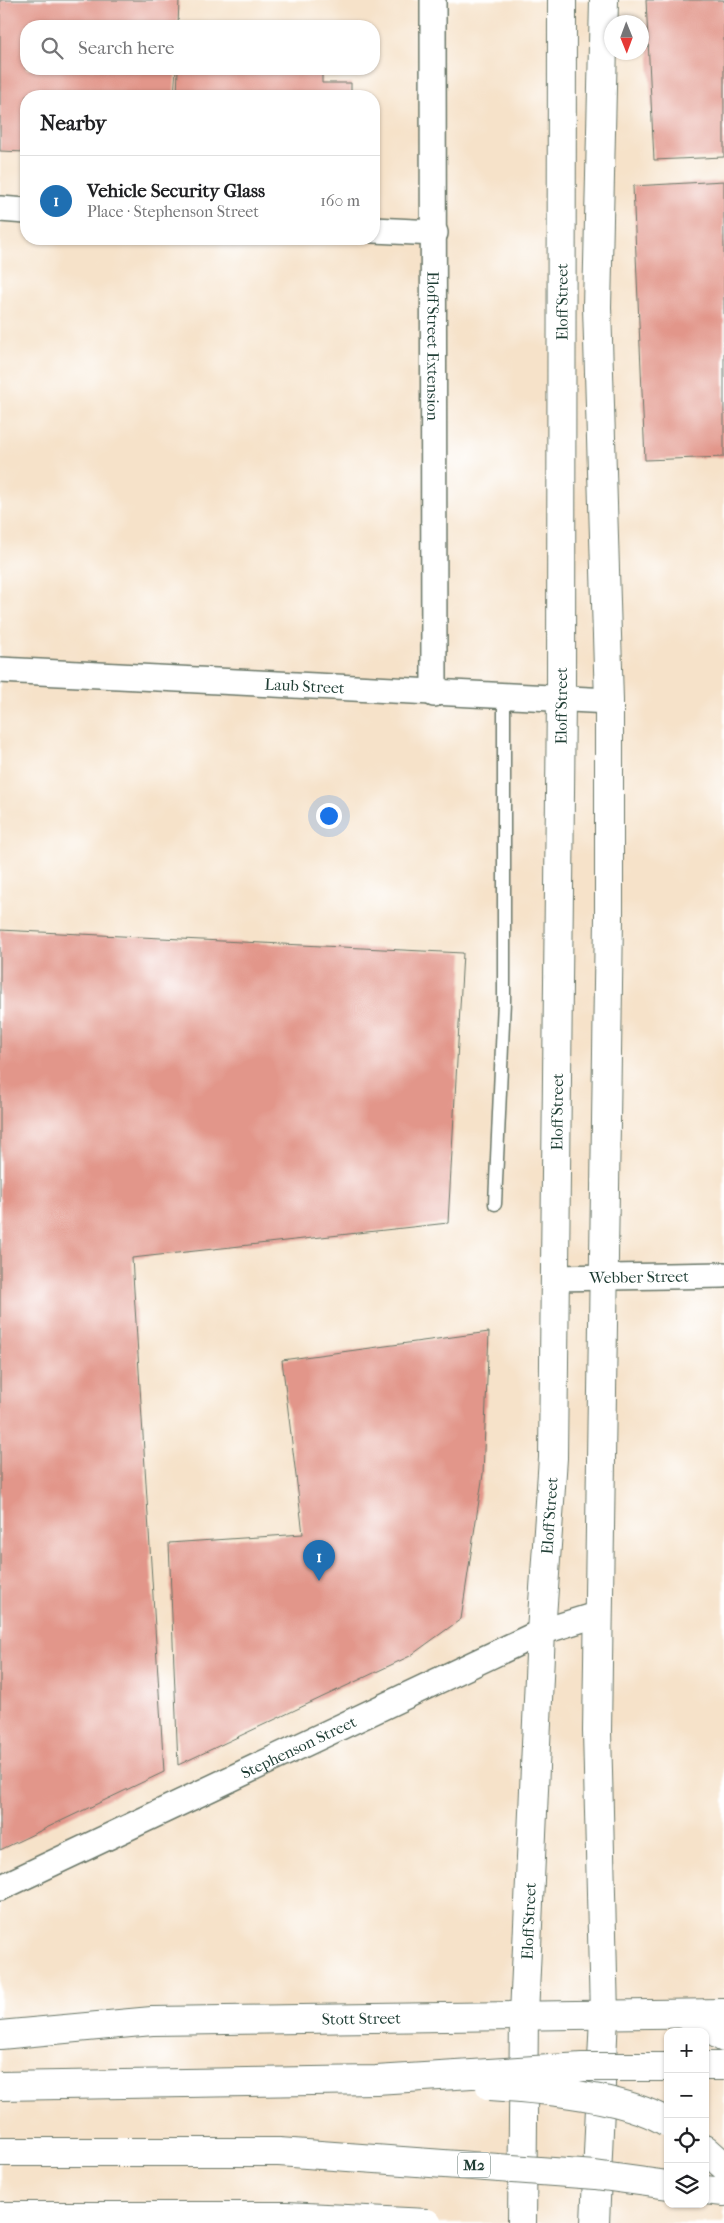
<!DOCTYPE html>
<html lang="en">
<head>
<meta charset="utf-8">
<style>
	:root { --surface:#fff; --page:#f6f6f6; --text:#202124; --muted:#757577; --line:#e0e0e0; --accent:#1f6fb2 }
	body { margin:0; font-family:"IM FELL French Canon",serif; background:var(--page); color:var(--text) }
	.controls { position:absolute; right:15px; bottom:15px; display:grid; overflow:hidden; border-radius:10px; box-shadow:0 1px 4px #0004 }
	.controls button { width:45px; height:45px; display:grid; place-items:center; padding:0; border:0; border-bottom:1px solid var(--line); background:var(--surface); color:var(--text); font:25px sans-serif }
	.compass { position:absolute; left:604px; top:15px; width:45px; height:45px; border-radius:50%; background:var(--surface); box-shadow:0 1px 4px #0004; rotate:179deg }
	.you { position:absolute; left:328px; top:815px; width:18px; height:18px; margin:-12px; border:4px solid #fff; border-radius:50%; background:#1a73e8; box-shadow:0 0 0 8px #1a73e833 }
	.badge { display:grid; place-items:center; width:32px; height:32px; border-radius:50%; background:var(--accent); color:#fff; font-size:16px; font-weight:700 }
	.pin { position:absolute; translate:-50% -41px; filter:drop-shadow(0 1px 2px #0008) }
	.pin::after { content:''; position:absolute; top:26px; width:18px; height:15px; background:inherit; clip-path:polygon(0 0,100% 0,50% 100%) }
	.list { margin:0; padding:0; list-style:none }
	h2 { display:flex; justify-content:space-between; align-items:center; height:65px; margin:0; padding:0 20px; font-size:21px }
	h2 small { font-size:16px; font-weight:400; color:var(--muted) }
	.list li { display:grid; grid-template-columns:32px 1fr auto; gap:15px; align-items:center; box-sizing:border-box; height:90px; padding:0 20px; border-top:1px solid var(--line) }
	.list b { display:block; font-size:19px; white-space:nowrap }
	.list p { margin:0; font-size:16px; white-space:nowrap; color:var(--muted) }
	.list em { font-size:16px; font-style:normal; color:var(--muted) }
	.icon { flex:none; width:28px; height:28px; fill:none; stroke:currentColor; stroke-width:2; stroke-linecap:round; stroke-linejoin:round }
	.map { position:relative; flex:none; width:724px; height:2223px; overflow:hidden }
	.search { position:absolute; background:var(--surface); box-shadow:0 1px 4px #0004; left:20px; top:20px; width:360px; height:55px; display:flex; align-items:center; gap:12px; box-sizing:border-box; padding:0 18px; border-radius:20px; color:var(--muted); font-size:19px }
	.panel { position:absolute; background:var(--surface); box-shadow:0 1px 4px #0004; left:20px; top:90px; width:360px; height:155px; border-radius:20px }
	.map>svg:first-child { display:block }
</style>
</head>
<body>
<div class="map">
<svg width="724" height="2223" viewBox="0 0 724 2223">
	<rect width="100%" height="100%" fill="#fff"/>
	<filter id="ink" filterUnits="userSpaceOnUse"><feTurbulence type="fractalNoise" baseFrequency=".02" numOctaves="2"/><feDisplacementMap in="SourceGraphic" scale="10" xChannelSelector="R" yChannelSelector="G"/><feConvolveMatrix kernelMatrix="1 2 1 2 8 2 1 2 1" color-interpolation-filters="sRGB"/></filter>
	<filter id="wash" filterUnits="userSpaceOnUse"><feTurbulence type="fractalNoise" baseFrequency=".0096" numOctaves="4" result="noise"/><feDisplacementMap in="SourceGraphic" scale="20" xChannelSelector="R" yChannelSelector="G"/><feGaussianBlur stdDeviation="1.12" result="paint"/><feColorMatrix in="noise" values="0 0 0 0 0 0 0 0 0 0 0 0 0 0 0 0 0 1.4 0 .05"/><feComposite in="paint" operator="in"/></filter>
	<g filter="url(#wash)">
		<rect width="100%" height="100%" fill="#f6e2c9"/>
		<g id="blocks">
			<path fill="#e2968a" d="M0,0H179L178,26H26V69H176L174,96H26V152L0,151Z
				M646,0H724V157L654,160Z
				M178,69H322V83H351V96H177Z
				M724,181V457L645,460L633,186Z
				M0,930L463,953L448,1223L132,1258L164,1772L0,1850Z
				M489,1332L483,1474L461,1619L410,1656L178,1765L169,1543L303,1534L282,1360Z"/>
		</g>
	</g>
	<g filter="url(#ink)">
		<use href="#blocks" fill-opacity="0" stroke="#6a7768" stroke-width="1"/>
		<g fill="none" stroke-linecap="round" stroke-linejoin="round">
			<defs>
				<path id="lane" d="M495,1204L504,1001V696"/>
				<g id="street">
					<path id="s1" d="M433,0L434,694"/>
					<path d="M0,209L26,211"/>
					<path d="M374,230L435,233"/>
					<path id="s2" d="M0,670L609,701"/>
					<path id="s3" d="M554,1278L724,1275"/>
					<path id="s4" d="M0,1888L541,1632L599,1614"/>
				</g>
				<g id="secondary">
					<path id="s5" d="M0,2035L152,2021L724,2013"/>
					<path id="s6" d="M522,2223L524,2015L541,1632L553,1458L561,698L562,0"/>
					<path d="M595,2223L604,2015L597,1731L609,917V701L597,307L604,0"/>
				</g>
				<path id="highway" d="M684,2014L724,2038
					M705,2066H724
					M705,2149L724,2166
					M0,2152H279
					M705,2190L724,2192"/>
			</defs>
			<use href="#lane" stroke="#6a7768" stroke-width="15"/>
			<use href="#street" stroke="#6a7768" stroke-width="28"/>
			<use href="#secondary" stroke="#6a7768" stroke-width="30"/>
			<use href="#highway" stroke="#6a7768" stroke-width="30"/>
			<use href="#lane" stroke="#fff" stroke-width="12"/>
			<use href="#street" stroke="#fff" stroke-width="25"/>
			<use href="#secondary" stroke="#fff" stroke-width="28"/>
			<use href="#highway" stroke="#fff" stroke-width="28"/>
			<defs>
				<path id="highway-bridge" d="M0,2086L376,2080L582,2067H668
					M490,2086C539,2089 628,2097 668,2123
					M279,2152L595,2175L668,2185
					M0,2216H286L427,2223"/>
			</defs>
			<use href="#highway-bridge" stroke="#6a7768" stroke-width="30" stroke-linecap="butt"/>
			<use href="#highway-bridge" stroke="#fff" stroke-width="28"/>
		</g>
	</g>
	<g text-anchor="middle" stroke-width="4" stroke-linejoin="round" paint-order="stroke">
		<rect fill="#fff" stroke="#627771" stroke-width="1" x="458" y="2152.5" width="32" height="25" rx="4"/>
		<g font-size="15" font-weight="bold" fill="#1f3d34">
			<text x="474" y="2170">M2</text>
		</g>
		<g font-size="16" fill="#1f3d34" stroke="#fff">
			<text dy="6" stroke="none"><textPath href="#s6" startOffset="1922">Eloff Street</textPath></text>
			<text dy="6" stroke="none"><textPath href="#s1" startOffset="346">Eloff Street Extension</textPath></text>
			<text dy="6" stroke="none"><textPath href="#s2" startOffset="305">Laub Street</textPath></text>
			<text dy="6" stroke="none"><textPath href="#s6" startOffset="1518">Eloff Street</textPath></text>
			<text dy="6" stroke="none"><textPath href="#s6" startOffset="1112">Eloff Street</textPath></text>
			<text dy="6" stroke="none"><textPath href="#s3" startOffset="85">Webber Street</textPath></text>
			<text dy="6" stroke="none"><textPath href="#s6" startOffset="708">Eloff Street</textPath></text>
			<text dy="6" stroke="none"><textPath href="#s4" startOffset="330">Stephenson Street</textPath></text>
			<text dy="6" stroke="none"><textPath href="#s6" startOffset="302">Eloff Street</textPath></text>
			<text dy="6" stroke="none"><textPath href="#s5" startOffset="362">Stott Street</textPath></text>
		</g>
	</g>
</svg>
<div class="controls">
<button>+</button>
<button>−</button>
<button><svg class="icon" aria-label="locate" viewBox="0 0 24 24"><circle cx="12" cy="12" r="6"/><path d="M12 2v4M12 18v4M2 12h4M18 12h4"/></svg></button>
<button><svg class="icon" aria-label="layers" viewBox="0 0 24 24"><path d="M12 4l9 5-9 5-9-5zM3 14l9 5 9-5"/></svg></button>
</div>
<svg class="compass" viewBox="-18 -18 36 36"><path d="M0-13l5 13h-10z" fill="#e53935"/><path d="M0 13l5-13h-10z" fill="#757577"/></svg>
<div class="you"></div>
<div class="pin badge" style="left:319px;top:1581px">1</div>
<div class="search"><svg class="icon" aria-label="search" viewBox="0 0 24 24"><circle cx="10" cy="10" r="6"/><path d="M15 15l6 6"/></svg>Search here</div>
<section class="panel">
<h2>Nearby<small></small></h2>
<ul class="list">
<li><span class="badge">1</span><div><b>Vehicle Security Glass</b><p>Place · Stephenson Street</p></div><em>160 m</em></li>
</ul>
</section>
</div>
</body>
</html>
